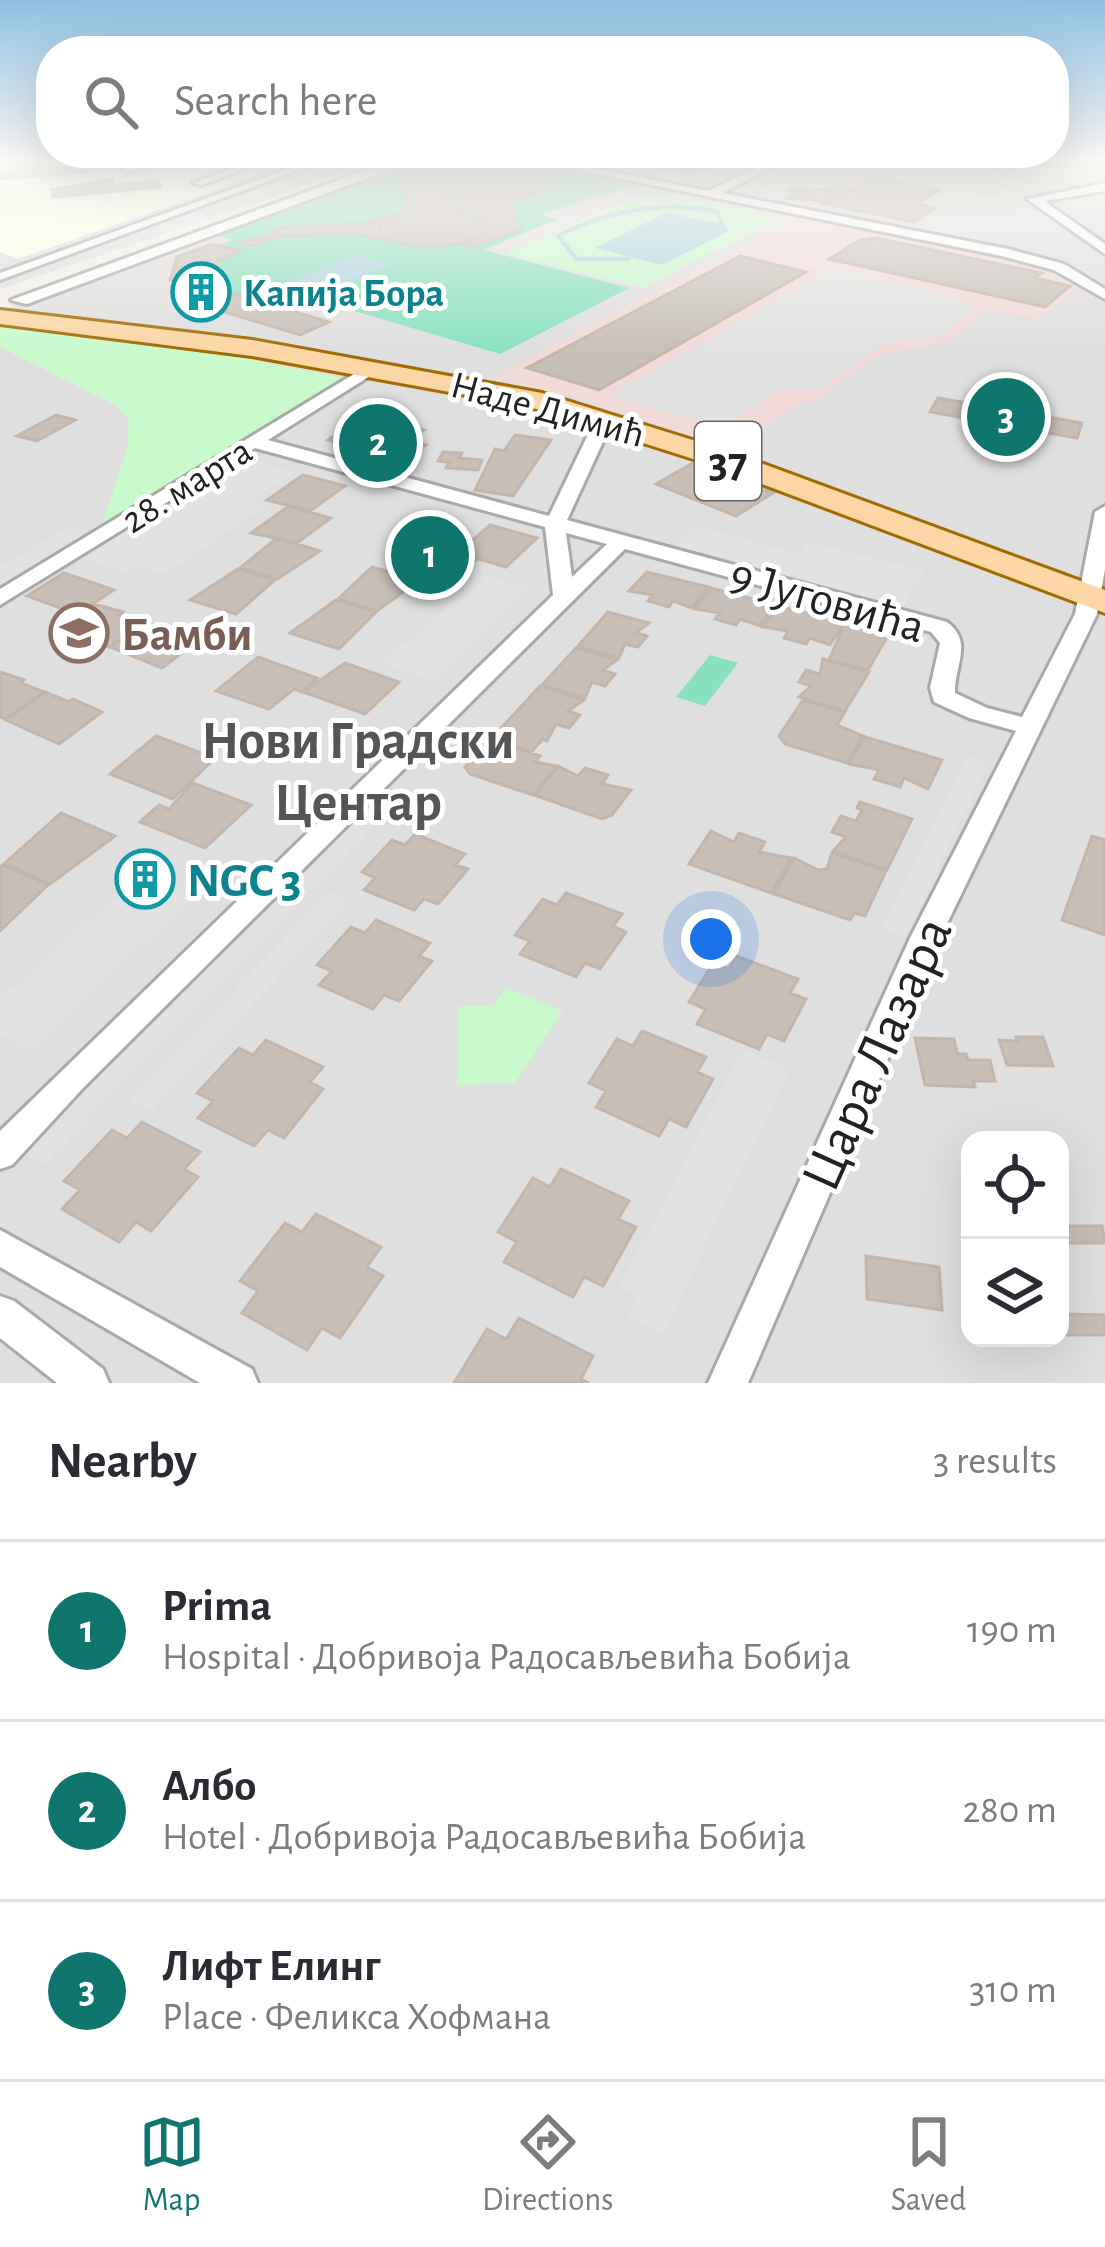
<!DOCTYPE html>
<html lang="en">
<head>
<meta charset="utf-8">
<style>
	:root { --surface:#fff; --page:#f7f7f7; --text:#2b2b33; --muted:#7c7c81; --line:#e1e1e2; --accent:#0f766e }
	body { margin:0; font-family:"Alegreya Sans",sans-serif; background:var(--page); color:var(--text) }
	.controls { position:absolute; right:36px; bottom:36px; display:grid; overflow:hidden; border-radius:24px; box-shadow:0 12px 48px #0002 }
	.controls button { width:108px; height:108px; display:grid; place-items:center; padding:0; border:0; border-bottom:3px solid var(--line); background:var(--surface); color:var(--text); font:60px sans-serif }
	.you { position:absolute; left:711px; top:939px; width:42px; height:42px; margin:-30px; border:9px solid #fff; border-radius:50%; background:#1a73e8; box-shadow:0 0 0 18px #1a73e833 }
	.badge { display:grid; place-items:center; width:78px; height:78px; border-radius:50%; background:var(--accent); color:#fff; font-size:39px; font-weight:700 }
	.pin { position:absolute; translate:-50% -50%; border:6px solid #fff; box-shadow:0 3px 12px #0006 }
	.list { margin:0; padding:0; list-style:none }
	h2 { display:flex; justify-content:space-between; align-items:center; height:156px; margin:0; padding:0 48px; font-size:51px }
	h2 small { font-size:39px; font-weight:400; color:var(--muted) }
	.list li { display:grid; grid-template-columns:78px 1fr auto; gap:36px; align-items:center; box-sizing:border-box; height:180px; padding:0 48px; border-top:3px solid var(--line) }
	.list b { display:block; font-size:45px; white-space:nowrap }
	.list p { margin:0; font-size:39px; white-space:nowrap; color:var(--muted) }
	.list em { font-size:39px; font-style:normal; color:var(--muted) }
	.icon { flex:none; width:66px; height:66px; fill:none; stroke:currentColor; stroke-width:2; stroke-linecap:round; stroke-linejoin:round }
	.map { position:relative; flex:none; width:1105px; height:1383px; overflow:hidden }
	.search { position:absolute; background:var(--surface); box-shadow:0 12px 48px #0002; left:36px; right:36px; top:36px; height:132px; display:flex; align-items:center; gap:30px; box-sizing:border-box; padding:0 42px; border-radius:48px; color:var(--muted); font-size:45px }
	.sheet { height:696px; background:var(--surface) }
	nav { display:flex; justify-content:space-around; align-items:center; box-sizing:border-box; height:168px; border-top:3px solid var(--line); background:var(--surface); font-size:33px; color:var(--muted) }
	nav a { display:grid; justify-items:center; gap:6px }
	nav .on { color:var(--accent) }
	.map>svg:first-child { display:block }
</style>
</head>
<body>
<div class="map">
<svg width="1105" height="1383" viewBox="0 0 1105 1383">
	<rect width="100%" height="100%" fill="#f2efe9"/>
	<path fill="#e0dfdf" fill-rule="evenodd" d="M0,160H382L0,289Z
		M399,160H1105V1383H0V313L23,298ZM970,1140H1060V1338H970Z"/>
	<path fill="#f2dad9" d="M798,218L878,228L1019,259L1047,268L1079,287L1039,320L990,309L947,341L879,355L817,399L790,409L749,437L758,451L749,456L576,398L492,377Z"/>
	<path fill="#ffffe5" d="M0,160H299L18,259L0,252Z"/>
	<path fill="#c8facc" d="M649,190L782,217L643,288L505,254Z
		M0,324L192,348L343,378L101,529L127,448L129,420L117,406L0,347Z
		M506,988L563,1011L515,1083L457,1085L458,1007L493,1005Z"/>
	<path fill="#88e0be" d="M425,160H512L636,184L541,215L557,219L484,250L629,288L500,354L317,300L272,304L218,288L219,261L241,251L220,245L232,240L214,234Z
		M710,655L738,663L705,706L676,697Z"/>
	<path fill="#e2e2e2" d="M832,268L950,295L978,308L938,337L886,343L820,389L779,390L722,429L610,395Z
		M242,457L294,472L251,501L265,506L163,575L137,566L127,573L81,558Z
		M693,526L799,553L808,541L925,571L902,607L673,547Z
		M66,528L94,531L0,587V567Z
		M483,575L529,588L431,680L382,663Z
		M967,756L988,763L905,937L881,928Z
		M362,812L381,819L44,1164L22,1152Z
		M206,863L222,870L29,1051L0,1035V999L131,883L166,899Z
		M329,892L350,901L152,1111L130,1100Z
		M743,1050L790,1069L663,1334L628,1317L638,1296L620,1286Z"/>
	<path fill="#aad3df" d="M666,213L724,224L730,230L662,265L595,248Z
		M356,255L392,265L322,294L284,283Z"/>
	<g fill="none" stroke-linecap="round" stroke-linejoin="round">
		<path stroke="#aad3df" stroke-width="4.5" d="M629,259H577L558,236C606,211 663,200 717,212L721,224"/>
	</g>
	<path fill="#c7bfb8" stroke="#c4b6ab" stroke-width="3" d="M648,160H665L704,168L692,174L641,164Z
		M44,163V169L86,166L87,172L0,179V173L17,171V166Z
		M454,167L466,169L440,179L446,200L517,196L541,186L550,188L509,202L521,229L475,247L462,244L489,232L481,209L409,212L379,223L371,221L408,211L403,182L420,181Z
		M505,168L537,174L541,186L517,196L475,198L443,191L440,179L466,169Z
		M871,177L940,190L929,197L858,184Z
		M113,179L114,185L158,181L161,187L53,197L52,190Z
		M836,185L851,188L827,201L787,198L797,192L787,190L792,188L827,190Z
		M864,185L929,197L917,204L853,191Z
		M846,190L936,208L914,222L822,203Z
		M451,211L484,218L489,232L462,244L416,247L382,238L379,223L409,212Z
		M379,223L382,238L394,241L351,233L275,237L251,246L240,243L274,234L275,228Z
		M876,238L1042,273L1035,278L1070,286L1045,307L829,259L860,240Z
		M212,244L240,251L217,261L215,288L329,322L300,335L172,296L174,280H170L177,257Z
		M740,256L806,272L599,390L527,368Z
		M938,398L1082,423L1077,438L930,412Z
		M56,415L75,420L37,441L17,436Z
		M404,425L424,430L408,441L426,445L402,463L328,440L349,426L387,436Z
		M515,435L551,440L513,496L475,490L495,449L504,451Z
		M443,452L462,453L459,458L482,460L478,470L446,468L449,462L438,461Z
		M693,463L773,493L736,516L656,484Z
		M303,475L345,486L310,511L267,500Z
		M289,506L331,518L297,543L251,533Z
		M490,525L537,538L506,567L458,553Z
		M277,538L320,551L277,579L240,568Z
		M430,547L477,559L443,590L398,574Z
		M372,567L419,580L377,611L338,599Z
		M238,569L275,580L236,614L190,600Z
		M647,572L708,587L692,608L673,601L669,607L648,601L653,595L629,591Z
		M64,573L114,590L77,614L27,596Z
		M711,588L775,605L760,626L740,619L736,625L715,619L720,613L695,609Z
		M336,600L376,612L339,649L290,633Z
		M94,604L123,612L119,615L143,623L109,647L55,630Z
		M778,606L844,623L830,645L810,638L806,644L784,638L788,631L763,627Z
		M608,612L649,623L636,633L647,636L638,647L625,644L619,658L578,646Z
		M144,623L171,629L199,640L162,668L110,647Z
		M845,623L881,632L879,637L886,639L868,670L829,660Z
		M576,648L617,660L603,670L615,674L605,686L592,682L585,698L542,685Z
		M258,657L317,678L302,692L294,689L269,709L216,691Z
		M823,659L869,672L845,711L799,697L811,686L799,682L806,670L820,674Z
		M345,663L399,682L365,714L303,692Z
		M0,672L24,680L21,683L44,692L5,719L0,717Z
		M540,686L584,700L568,711L580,715L569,728L556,724L547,741L543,739L531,752L491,739Z
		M45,692L69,702L73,699L102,712L59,744L6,720Z
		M803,700L845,712L837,725L863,736L847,763L785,744L779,736Z
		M156,736L215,758L173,799L110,774Z
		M865,737L942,760L928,789L904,778L900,787L874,779L879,770L849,764Z
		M490,740L540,756L535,762L557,766L533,795L470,774L465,767Z
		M558,766L578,776L585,768L608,775L602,784L631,790L612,815L602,819L534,795Z
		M193,783L251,805L205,848L140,822L159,805L169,809Z
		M860,802L912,819L887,870L833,851L846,837L832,832L841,816L856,821L862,810L857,808Z
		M61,813L115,836L50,884L5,863Z
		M711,831L734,842L739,833L765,842L759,852L791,858L771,893L689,864Z
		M415,834L465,854L455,865L468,869L438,904L424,899L414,910L364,890L375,878L362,872L392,840L405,845Z
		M1092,836L1105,840V935L1062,920Z
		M832,853L886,871L865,916L854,913L850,920L774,894L794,858L818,870L827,869Z
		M3,865L48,885L0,931V867Z
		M566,893L622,914L613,926L626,932L600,969L585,963L576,977L520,954L530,941L515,935L543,899L557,905Z
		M376,920L430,943L419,956L432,961L399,1001L384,995L373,1009L319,985L332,971L317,965L351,927L365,933Z
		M736,956L798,979L790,993L806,999L784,1041L767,1034L759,1049L697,1024L706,1009L689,1002L713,963L729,969Z
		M642,1031L706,1057L697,1072L713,1079L686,1127L669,1119L659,1136L596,1107L606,1091L589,1083L617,1039L633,1046Z
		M1016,1037H1043L1053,1066L1007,1065L999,1040L1017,1041Z
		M915,1038L954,1039L957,1054H966L968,1060H990L995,1081H973L975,1087L925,1085Z
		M266,1040L323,1067L310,1082L323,1089L284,1138L268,1130L254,1146L198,1118L213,1101L197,1093L239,1048L253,1055Z
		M142,1122L200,1152L184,1169L198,1177L151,1231L136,1222L119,1242L62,1209L80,1190L64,1181L112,1130L127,1138Z
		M561,1169L629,1201L618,1219L636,1227L603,1286L584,1277L573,1297L504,1262L517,1242L498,1232L533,1178L550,1187Z
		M316,1214L381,1247L367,1267L383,1276L340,1338L322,1328L307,1350L242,1313L258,1291L240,1281L285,1223L302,1232Z
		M1060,1226H1102L1105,1243H1060Z
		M866,1256L939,1267L942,1310L867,1299Z
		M1060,1314L1105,1315V1335H1065Z
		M519,1318L593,1356L581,1379L589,1383H454L487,1329L506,1339Z"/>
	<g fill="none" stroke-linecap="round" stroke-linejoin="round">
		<defs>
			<path id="pedestrian" d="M158,160H178L127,172L123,169Z
				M255,160H269L201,185L193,183Z
				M313,160H326L0,280V273Z"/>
			<path id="minor" d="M529,160H554L708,191L770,160H785L722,193L1008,249L1064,264L1105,289V299L1054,270L1002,256Z
				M1105,183V191L1044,201L1105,244V254L1027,199Z
				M372,363L378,365V371L268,440L549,516L595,420L598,416H610L613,420L567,520L947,622C974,642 954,666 955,693L987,708L1022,717L1075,614L1095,512L1105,506V569L1097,614L940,938L748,1383H708L910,938L1016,731L969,718L934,702L930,688L940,643L931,632L625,549L84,1087L12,1165L0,1169V1131L553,595L545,527L255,448L0,605V589ZM566,533L607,544L572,577Z
				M0,1230L252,1369L258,1383H200L0,1267Z
				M0,1296L14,1301L103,1369L109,1383H57L0,1338Z"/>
			<path id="tertiary" d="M394,160H416L27,304L11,300Z"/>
			<path id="primary" d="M0,310L252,340L542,393L731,452L1105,590V613L709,464L527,406L252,356L0,324Z"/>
		</defs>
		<use href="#pedestrian" stroke="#a9a9a9" stroke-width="6"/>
		<use href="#minor" stroke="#a9a9a9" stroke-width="6"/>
		<use href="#tertiary" stroke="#a9a9a9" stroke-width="6"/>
		<use href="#primary" stroke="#a06b00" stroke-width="6"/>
		<use href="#pedestrian" fill="#fff" fill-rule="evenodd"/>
		<use href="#minor" fill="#fff" fill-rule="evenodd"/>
		<use href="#tertiary" fill="#fff" fill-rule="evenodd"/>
		<use href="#primary" fill="#fcd6a4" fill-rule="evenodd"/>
	</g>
	<linearGradient id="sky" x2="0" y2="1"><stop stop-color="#8fc0e4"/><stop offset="0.45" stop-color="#f9f8f5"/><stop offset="1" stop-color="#f9f8f5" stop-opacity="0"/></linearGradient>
	<rect width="1105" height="354" fill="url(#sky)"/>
	<defs>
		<symbol id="building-ring" viewBox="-11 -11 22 22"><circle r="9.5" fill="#fff" stroke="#0f9aa8" stroke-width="1.5"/><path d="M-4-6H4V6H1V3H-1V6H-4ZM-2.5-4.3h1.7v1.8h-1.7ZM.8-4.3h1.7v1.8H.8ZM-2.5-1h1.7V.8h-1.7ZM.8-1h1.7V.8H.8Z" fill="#0f9aa8"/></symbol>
		<symbol id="school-ring" viewBox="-11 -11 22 22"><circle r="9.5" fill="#fff" stroke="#8d6e63" stroke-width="1.5"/><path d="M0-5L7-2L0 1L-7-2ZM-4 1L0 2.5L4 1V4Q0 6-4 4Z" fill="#8d6e63"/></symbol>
	</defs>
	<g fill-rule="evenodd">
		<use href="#building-ring" x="168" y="259" width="66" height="66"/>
		<use href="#school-ring" x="46" y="600" width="66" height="66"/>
		<use href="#building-ring" x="112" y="846" width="66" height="66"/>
	</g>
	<g text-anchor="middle" stroke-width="10" stroke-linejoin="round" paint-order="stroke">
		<g font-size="39" font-weight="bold" fill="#0d838f" stroke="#fff" text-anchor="start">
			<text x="243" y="306">Капија Бора</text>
		</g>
		<g font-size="39" fill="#222" stroke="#fff">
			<text transform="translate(548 408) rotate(15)" y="14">Наде Димић</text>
			<text transform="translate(186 484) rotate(-32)" y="14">28. марта</text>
		</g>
		<rect fill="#fff" stroke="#646464" stroke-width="3" x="695" y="422" width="66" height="78" rx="9"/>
		<g font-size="45" font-weight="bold" fill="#222">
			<text x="728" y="477">37</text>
		</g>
		<g font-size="48" fill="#222" stroke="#fff">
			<text transform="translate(828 599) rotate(16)" y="17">9 Југовића</text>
		</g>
		<g font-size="48" font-weight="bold" fill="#785e54" stroke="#fff" text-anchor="start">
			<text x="121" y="650">Бамби</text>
		</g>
		<g font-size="48" font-weight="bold" fill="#0d838f" stroke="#fff" text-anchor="start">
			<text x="187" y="896">NGC 3</text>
		</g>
		<g font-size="54" font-weight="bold" fill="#555" stroke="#fff">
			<text x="358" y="758">Нови Градски<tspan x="358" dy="62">Центар</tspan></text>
		</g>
		<g font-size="57" fill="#222" stroke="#fff">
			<text transform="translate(875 1053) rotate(-66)" y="20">Цара Лазара</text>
		</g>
	</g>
</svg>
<div class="controls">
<button><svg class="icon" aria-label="locate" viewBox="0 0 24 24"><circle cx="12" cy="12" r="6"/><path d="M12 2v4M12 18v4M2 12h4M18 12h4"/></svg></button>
<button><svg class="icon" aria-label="layers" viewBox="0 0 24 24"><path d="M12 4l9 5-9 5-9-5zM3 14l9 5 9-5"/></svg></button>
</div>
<div class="you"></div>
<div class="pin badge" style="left:430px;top:555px">1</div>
<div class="pin badge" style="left:378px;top:443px">2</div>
<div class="pin badge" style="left:1006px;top:417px">3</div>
<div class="search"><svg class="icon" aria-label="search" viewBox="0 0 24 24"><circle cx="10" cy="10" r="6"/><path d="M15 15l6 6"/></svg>Search here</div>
</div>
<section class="sheet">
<h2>Nearby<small>3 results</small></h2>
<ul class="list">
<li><span class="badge">1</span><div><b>Prima</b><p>Hospital · Добривоја Радосављевића Бобија</p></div><em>190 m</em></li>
<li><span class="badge">2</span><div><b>Албо</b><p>Hotel · Добривоја Радосављевића Бобија</p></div><em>280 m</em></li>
<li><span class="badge">3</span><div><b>Лифт Елинг</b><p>Place · Феликса Хофмана</p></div><em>310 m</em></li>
</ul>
</section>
<nav>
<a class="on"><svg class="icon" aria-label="map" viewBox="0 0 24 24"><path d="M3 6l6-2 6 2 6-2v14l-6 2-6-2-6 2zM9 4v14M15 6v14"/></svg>Map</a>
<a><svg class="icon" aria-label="directions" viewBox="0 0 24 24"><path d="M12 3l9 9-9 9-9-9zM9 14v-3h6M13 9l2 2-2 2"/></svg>Directions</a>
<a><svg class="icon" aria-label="saved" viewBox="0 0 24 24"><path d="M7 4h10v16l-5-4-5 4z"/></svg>Saved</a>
</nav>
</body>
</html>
